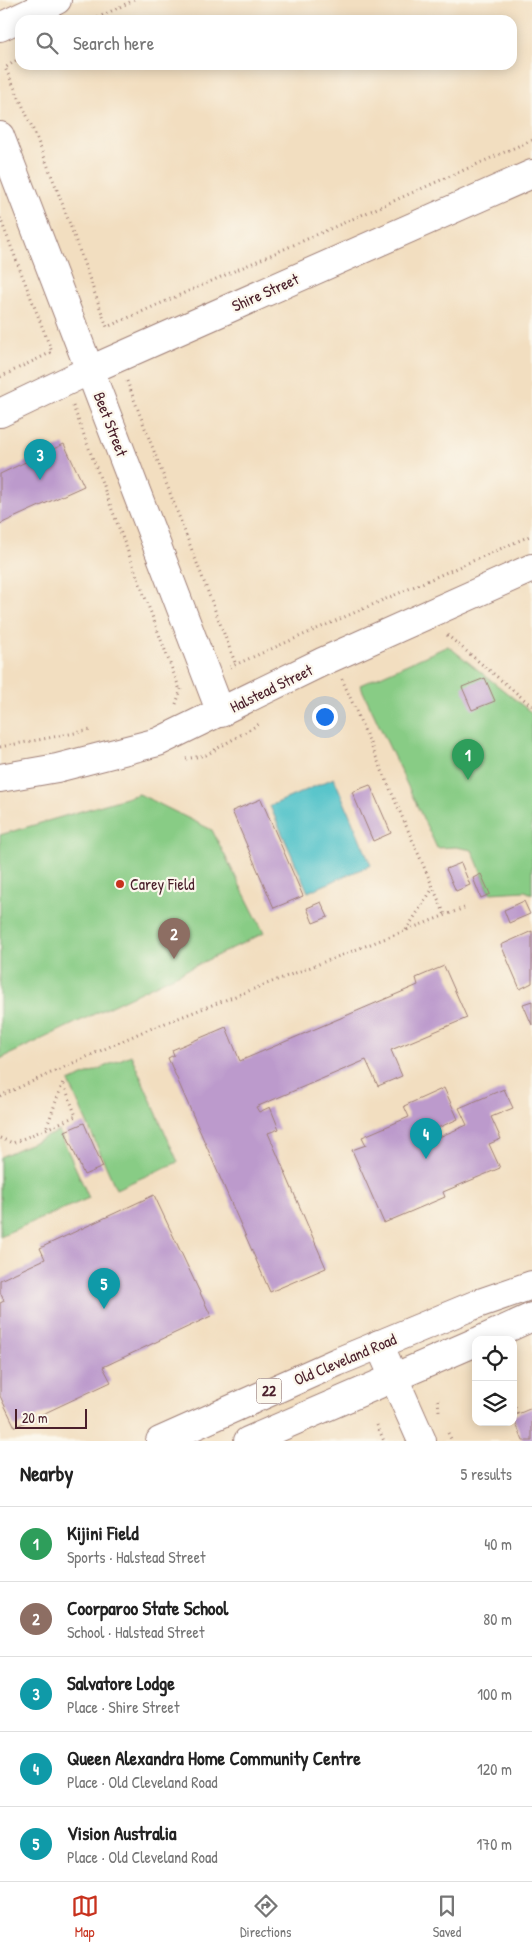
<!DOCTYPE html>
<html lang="en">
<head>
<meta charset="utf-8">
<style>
	:root { --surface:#fff; --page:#f6f6f6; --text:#222; --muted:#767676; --line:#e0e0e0; --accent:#c8321e }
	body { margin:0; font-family:"Patrick Hand",sans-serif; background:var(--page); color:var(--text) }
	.controls { position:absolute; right:15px; bottom:15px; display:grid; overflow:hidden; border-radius:10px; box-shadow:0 2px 12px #0003 }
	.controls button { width:45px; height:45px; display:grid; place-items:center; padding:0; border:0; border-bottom:1px solid var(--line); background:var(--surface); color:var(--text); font:25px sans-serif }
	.scale { position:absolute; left:15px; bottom:12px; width:72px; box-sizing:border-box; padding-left:5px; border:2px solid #4a1f2b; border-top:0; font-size:14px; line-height:18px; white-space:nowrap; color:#4a1f2b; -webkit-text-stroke:4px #fbf7ec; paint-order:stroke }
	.you { position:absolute; left:324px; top:716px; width:18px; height:18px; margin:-12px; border:4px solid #fff; border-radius:50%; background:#1a73e8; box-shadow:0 0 0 8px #1a73e833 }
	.badge { display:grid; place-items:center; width:32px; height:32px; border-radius:50%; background:var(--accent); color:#fff; font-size:16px; font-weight:700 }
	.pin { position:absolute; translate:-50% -41px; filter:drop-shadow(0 1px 2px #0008) }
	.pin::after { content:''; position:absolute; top:26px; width:18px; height:15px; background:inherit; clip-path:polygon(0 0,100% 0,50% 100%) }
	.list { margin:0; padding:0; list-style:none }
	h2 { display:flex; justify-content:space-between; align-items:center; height:65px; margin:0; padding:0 20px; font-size:21px }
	h2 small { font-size:16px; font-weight:400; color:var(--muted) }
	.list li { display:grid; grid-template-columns:32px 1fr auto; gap:15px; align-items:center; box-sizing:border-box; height:75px; padding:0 20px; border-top:1px solid var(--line) }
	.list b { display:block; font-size:19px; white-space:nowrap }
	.list p { margin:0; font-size:16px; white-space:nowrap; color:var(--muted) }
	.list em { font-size:16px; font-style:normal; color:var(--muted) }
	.icon { flex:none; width:28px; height:28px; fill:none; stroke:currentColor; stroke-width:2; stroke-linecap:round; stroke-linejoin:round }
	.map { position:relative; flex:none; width:532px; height:1441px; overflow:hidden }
	.search { position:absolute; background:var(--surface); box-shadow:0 2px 12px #0003; left:15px; right:15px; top:15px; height:55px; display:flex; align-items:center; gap:12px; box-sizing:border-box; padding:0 18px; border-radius:15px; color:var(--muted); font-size:19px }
	.sheet { height:440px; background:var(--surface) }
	nav { display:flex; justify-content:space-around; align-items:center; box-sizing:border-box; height:70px; border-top:1px solid var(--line); background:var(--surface); font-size:14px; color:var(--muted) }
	nav a { display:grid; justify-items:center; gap:2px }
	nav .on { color:var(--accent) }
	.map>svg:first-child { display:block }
</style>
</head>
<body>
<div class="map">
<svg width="532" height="1441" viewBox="0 0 532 1441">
	<rect width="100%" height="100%" fill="#fbf7ec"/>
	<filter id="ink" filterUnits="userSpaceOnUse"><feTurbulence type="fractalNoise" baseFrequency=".02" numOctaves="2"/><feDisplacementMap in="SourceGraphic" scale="10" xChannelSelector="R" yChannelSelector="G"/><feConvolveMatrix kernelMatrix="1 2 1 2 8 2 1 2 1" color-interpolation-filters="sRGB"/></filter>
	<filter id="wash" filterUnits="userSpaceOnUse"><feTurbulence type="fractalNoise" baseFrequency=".0096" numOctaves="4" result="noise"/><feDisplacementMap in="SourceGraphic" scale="20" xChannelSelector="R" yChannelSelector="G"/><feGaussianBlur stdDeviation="1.12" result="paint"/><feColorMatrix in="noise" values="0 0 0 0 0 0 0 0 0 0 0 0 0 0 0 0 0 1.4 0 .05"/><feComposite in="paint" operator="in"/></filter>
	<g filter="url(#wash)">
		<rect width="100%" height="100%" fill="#f2dec0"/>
		<path fill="#88cc85" stroke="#697658" d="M448,646L532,713V894L525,891L490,893L472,850L456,847L437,848L360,685Z
			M139,794L212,830L264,933L0,1059V835Z
			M131,1055L178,1162L116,1189L69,1082Z
			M59,1131L89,1198L0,1236V1157Z"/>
		<path fill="#56c4ca" stroke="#50727a" d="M334,778L371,865L308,892L270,806Z"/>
		<g id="blocks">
			<path fill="#bc9acc" d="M64,444L84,486L0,524V474Z
				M485,678L495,701L472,710L462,687Z
				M370,785L391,833L373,841L352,792Z
				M261,799L303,896L274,908L232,811Z
				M461,863L470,885L456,891L446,869Z
				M481,874L490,894L481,898L473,878Z
				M524,901L530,914L509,923L504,910Z
				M321,902L328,917L313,923L307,908Z
				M532,931V983L520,989L501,945Z
				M444,966L467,1018L391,1050L402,1076L378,1086L366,1060L256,1107L259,1112L270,1107L279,1129L268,1133L326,1268L270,1292L168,1058L174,1055L172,1050L226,1027L240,1061L418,985L416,978Z
				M532,1001V1025L523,1004Z
				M444,1088L458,1119L415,1138L418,1146L467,1125L459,1108L504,1089L513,1108L491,1117L501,1139L489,1144L500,1168L443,1192L445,1197L384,1223L352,1150L366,1145L362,1137L409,1117L404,1106Z
				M84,1123L103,1167L84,1175L65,1131Z
				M154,1195L211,1316L103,1367L111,1382L15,1427L0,1396V1303L4,1301L0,1292V1280L45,1259L40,1248Z
				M532,1408V1441H523L513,1416Z"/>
		</g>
	</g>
	<g filter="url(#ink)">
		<use href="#blocks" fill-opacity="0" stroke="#9e7e76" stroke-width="1"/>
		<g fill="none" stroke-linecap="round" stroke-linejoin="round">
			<defs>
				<path id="street" d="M0,27L57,0
					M0,136L221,713
					M0,413L90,370L532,174
					M0,778L57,768L158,742L322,662L532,568"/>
				<path id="secondary" d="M379,1344L422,1441"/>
				<path id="highway" d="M481,1340L532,1317
					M160,1441L337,1362L477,1304L532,1285
					M248,1441L476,1342"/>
			</defs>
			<use href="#street" stroke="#9e7e76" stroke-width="30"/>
			<use href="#secondary" stroke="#9e7e76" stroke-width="30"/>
			<use href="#highway" stroke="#9e7e76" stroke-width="30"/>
			<path stroke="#9e7e76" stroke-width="3" stroke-dasharray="1 4" stroke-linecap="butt" d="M93,20L134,0
				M20,58L5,68C46,151 75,240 107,327L532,140
				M0,218L52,352L0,377
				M127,381L236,665
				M73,406L180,690
				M447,635L532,706
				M230,667L532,535
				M342,679L445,915
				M176,704L181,689
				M0,747L91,730
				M186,759L206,755L261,723
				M406,930L433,888
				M0,1096L142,1032L464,908
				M0,1138L13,1143L76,1116L63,1082L46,1129
				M438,1400L439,1411
				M513,1403L518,1414
				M377,1425L384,1441
				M448,1433L452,1441"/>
			<use href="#street" stroke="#fff" stroke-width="28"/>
			<use href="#secondary" stroke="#fff" stroke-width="28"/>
			<use href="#highway" stroke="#fff" stroke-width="28"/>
		</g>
	</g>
	<circle fill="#c8321e" stroke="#fbf7ec" stroke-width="2" cx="120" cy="884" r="5"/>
	<g text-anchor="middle" stroke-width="4.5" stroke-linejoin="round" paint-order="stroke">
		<rect fill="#fbf7ec" stroke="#7f6065" stroke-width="1" x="256.5" y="1378.5" width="25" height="25" rx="4"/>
		<g font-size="15" font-weight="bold" fill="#4a1f2b">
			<text x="269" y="1396">22</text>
		</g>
		<g font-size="16" fill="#4a1f2b" stroke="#fbf7ec">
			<text transform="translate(265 292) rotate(-24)" y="6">Shire Street</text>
			<text transform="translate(111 424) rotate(69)" y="6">Beet Street</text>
			<text transform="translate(271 688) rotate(-26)" y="6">Halstead Street</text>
			<text transform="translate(345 1359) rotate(-23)" y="6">Old Cleveland Road</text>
		</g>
		<g font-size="16" fill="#4a1f2b" stroke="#fbf7ec" text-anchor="start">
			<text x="130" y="890">Carey Field</text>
		</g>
	</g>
</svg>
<div class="controls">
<button><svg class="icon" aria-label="locate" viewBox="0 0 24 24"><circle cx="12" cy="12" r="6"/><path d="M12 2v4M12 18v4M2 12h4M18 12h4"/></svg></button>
<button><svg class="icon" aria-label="layers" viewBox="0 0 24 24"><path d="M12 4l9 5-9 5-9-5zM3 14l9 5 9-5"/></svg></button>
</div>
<div class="scale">20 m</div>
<div class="you"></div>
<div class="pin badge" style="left:468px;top:780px;background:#2e9e5b">1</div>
<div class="pin badge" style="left:174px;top:959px;background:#8d6e63">2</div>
<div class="pin badge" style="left:40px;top:480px;background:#0f9aa8">3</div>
<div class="pin badge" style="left:426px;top:1159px;background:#0f9aa8">4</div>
<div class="pin badge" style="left:104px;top:1309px;background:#0f9aa8">5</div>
<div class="search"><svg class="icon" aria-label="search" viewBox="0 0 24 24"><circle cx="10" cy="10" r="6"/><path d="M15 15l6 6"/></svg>Search here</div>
</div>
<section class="sheet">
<h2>Nearby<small>5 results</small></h2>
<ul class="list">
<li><span class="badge" style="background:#2e9e5b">1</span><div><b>Kijini Field</b><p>Sports · Halstead Street</p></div><em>40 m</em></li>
<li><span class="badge" style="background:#8d6e63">2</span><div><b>Coorparoo State School</b><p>School · Halstead Street</p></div><em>80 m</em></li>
<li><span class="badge" style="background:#0f9aa8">3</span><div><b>Salvatore Lodge</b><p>Place · Shire Street</p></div><em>100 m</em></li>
<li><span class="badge" style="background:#0f9aa8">4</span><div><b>Queen Alexandra Home Community Centre</b><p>Place · Old Cleveland Road</p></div><em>120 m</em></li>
<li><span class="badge" style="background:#0f9aa8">5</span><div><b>Vision Australia</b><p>Place · Old Cleveland Road</p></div><em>170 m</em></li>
</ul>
</section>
<nav>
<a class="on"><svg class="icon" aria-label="map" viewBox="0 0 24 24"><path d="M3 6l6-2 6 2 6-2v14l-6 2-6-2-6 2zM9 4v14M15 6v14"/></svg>Map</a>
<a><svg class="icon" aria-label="directions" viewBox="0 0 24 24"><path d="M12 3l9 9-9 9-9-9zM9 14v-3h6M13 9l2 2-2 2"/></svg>Directions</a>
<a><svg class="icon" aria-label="saved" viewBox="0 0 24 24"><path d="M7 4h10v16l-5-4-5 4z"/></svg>Saved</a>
</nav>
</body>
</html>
